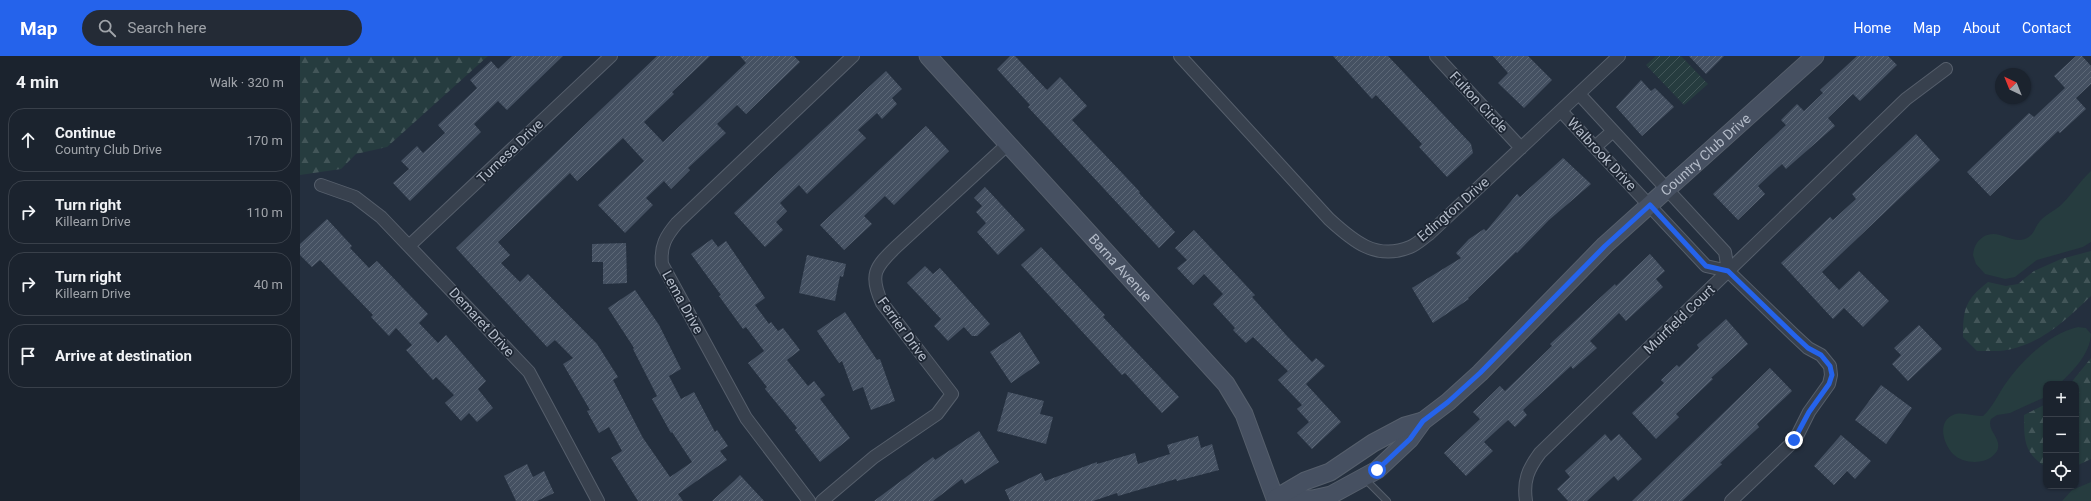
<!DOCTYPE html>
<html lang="en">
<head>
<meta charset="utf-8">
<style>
	:root { --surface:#1b232e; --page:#242b36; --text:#f1f3f6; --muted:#a0a4aa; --line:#39404a; --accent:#2563eb }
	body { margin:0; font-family:Roboto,sans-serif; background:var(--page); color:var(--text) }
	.controls { position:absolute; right:12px; bottom:12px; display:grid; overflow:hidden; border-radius:8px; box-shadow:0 1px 3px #0004 }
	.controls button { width:36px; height:36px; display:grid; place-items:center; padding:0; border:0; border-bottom:1px solid var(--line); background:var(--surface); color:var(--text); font:20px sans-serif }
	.compass { position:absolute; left:1695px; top:12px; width:36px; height:36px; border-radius:50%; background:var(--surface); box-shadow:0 1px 3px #0004; rotate:317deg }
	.stop { position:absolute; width:12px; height:12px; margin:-9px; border:3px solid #2563eb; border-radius:50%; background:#fff }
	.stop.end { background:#2563eb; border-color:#fff; box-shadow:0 1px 4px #0008 }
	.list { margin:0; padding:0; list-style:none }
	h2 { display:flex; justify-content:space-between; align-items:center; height:52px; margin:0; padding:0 16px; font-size:17px }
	h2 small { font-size:13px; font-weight:400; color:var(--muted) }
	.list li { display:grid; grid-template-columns:26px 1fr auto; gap:12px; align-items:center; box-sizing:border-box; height:64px; margin:0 8px 8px; padding:0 8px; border:1px solid var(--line); border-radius:16px }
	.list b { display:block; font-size:15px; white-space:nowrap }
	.list p { margin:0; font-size:13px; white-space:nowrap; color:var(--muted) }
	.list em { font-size:13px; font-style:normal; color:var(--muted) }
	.icon { flex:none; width:22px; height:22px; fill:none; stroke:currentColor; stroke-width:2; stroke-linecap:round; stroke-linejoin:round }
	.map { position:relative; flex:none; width:1791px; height:445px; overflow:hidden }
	header { display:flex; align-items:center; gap:24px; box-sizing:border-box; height:56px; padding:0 20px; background:var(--accent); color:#fff }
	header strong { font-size:19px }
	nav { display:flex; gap:22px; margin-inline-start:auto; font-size:14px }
	.search { width:280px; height:36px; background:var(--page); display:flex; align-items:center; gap:10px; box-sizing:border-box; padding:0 14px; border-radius:22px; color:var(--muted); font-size:15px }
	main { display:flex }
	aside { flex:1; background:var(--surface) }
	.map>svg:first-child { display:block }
</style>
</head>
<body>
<header>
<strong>Map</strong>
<div class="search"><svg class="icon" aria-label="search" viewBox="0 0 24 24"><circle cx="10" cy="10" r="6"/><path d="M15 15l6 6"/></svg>Search here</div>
<nav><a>Home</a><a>Map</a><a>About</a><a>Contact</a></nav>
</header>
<main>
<aside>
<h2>4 min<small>Walk · 320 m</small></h2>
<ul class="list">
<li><svg class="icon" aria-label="ahead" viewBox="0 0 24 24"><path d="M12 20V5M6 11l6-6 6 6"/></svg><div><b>Continue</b><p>Country Club Drive</p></div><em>170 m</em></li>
<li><svg class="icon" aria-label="right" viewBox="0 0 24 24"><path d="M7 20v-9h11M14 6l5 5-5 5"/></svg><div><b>Turn right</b><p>Killearn Drive</p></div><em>110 m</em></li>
<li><svg class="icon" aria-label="right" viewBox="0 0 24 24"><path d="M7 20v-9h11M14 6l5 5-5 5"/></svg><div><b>Turn right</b><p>Killearn Drive</p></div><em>40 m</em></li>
<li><svg class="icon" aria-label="arrive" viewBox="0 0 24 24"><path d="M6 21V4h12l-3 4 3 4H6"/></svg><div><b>Arrive at destination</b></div></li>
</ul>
</aside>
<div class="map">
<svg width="1791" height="445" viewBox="0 0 1791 445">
	<defs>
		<pattern id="forest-firs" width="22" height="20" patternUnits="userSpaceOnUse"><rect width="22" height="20" fill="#263c3f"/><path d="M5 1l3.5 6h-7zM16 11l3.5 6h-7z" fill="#435659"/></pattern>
		<pattern id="garden-furrows" width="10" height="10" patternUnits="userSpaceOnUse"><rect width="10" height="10" fill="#263c3f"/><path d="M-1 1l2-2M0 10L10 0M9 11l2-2" fill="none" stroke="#435659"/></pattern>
		<pattern id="building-hatch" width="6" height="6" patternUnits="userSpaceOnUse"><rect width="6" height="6" fill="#455162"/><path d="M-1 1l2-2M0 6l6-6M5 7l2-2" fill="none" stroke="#5d6877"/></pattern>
	</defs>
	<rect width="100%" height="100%" fill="#242f3e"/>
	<path fill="#263c3f" d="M1791,115V186L1783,191L1737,204L1715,221L1705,223L1685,218L1676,208L1673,199C1674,191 1676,186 1683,181C1699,171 1712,190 1727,182C1735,178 1735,170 1740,165C1746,158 1756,154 1762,148C1773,137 1779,126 1791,115Z
		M1778,271L1786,272L1791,278C1790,298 1773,315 1759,328H1746V339L1743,342L1710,357L1697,359L1691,363C1686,375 1703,382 1697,395C1689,409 1664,409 1653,398C1643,388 1637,366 1653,359C1662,355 1674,361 1683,360C1693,351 1698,338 1706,327C1723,303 1749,278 1778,271Z
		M1791,426V445H1762L1772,434Z"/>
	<path fill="url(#forest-firs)" d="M0,0H188L87,91L56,98L41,113L0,119Z
		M1791,195V240C1766,264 1737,292 1699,295C1692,295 1685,295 1677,295L1663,281C1663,253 1665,244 1688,226L1706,230L1718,228L1734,215L1761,203Z
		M1791,302V403L1776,410V328H1770Z
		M1746,348V411C1724,397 1724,384 1724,359Z"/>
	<path fill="url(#garden-furrows)" d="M1356,0H1381L1408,28L1384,49L1346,9Z"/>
	<path fill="url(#building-hatch)" d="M212,0H263L207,54L198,45L174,68L181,76L110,145L93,127L109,113L101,105L117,90L123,97L145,77L138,69L177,32L170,24L191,5L198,13Z
		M357,0H410L372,36L374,38L344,66L363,86L446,7L440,0H494L500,6L446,58L437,49L417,68L426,77L388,112L390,114L371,133L364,125L346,142L353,149L325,177L298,149L344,105L323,82L277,125L270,117L198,186L210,199L201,207L220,226L228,218L297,288L318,321L313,324L343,382L370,421L392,406L372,376L371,377L352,343L357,340L333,293L334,292L308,252L335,234L359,269L381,313L369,320L381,343L394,336L415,376L417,374L428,390L420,395L427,404L378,438L383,445H338L311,402L322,395L309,371L299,377L287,355L290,354L263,308L273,302L255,284L247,291L156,192Z
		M710,0H715L747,34L760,21L787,50L772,64L840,136L839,137L875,176L859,192L728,51L730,49L697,13Z
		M1033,0H1088L1171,88L1173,97L1147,121L1119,91L1122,88L1076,39L1072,43Z
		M1193,0H1228L1252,24L1224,52L1198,27L1208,17Z
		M1389,0H1424L1406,18Z
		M1557,0H1588L1597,9L1560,45L1553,38L1528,62L1535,70L1486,113L1482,108L1458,130L1465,138L1438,164L1413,138L1486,69L1481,64L1497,48L1504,55L1523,37L1520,34Z
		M1776,0H1782L1791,10V28L1776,42L1786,53L1760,77L1758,75L1690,140L1667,116L1729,57L1734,61L1765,32L1754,20Z
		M586,15L602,33L592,42L597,48L582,63L577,57L558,74L566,82L507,138L499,129L480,147L487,155L476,166L483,174L465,191L434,157Z
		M1341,24L1351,35L1355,32L1374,51L1342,80L1316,51Z
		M626,70L649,95L594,149L585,140L564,160L572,168L544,194L520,169Z
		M1616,78L1640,104L1522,216L1539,234L1559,215L1589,245L1563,271L1544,252L1533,263L1481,207L1530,161L1533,164L1556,143L1552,138Z
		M1263,102L1291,128L1249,164L1217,197L1216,196L1168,242L1169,243L1133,267L1112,232L1161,202L1156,197L1169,183L1184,173L1186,175L1217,138L1220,141Z
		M685,131L725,174L698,199L677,176L686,167L676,156L682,150L674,142Z
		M27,163L52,190L50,192L69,212L77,205L128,258L119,267L138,287L146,279L186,325L178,333L193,352L177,366L169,357L161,365L145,347L154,339L136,321L133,324L106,294L112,289L96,272L89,280L71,261L73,259L20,204L12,211L0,199V188Z
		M894,174L955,239L952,241L986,279L1012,306L1016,302L1025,310L1006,328L1041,366L1012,393L997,377L1009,366L997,353L1002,349L978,324L988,315L953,281L946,287L933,274L935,272L913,248L923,238L904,218L893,229L877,212L887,204L875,192Z
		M412,183L418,191L426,185L465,242L455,249L469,268L471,266L478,275L483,272L500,294L487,304L508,330L514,325L525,339L520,343L550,382L520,406L495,374L497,372L465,333L467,331L448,307L464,295L446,271L443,273L419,240L421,239L391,198Z
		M326,187L327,227L303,228V206H292V188Z
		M741,191L805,259L803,261L879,341L862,357L825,317L822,319L721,209Z
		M1350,198L1365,215L1356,223L1363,231L1326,265L1319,257L1290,285L1297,292L1273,313L1271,310L1223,354L1227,359L1215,371L1208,364L1184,386L1193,395L1166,420L1144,397L1180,363L1173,356L1200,330L1205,335L1252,290L1250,288L1315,228L1316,230Z
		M507,199L546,208L543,221L540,220L535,245L499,237Z
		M625,210L633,218L640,212L690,268L677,280H672L664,271L648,285L634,270L641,263L607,227Z
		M545,256L577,304L580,303L595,345L571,354L563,331L553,335L542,305L539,307L517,275Z
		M1426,263L1448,288L1411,322L1413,323L1376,358L1379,361L1356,383L1332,357L1364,327L1361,324L1377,309L1379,311L1399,292L1397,289Z
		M1619,269L1642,293L1608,325L1592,308L1601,299L1594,292Z
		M720,276L740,307L711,327L690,296Z
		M1470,312L1492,335L1457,368L1459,371L1420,407L1422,408L1382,445H1332Z
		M1581,329L1612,352L1586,388L1555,364Z
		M708,336L744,345L740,358L753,361L746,388L697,375Z
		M679,375L699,406L665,428L662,423L633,445H574L633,401L635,404Z
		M1305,378L1311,385L1319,378L1342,403L1318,425L1314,420L1287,445H1268L1257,433L1270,421L1265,415Z
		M1541,379L1571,405L1555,423L1547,415L1534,429L1514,410Z
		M898,380L901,392L912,388L919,414L877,425L876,423L818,440L817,437L793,445H710L705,434L741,417L745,425L797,406V408L835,397L838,408L870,398L867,389Z
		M227,408L233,421L244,415L254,437L237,445H216L204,420Z
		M440,419L464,445H412L434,425Z"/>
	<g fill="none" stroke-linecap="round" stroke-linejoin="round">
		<defs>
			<path id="lane" d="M1064,422L1087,445"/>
			<path id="street" d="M880,0L1029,163C1053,185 1076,205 1110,191C1117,188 1123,182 1129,178L1319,0
				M1136,0L1221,92
				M1279,38L1425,196L1428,215
				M1261,55L1406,210L1428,215L1494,279L1508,292L1521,299L1530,310L1531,319L1529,328L1509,356L1495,384L1431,445
				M1295,91L1313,75
				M21,129L55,141L81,161L229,316L298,445
				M110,189L311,0
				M509,445L446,362L362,208C360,190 366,180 377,167L553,0
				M522,445L574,401L637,358L652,338L582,247C569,219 575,211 596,191L708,88
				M1226,445C1223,425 1228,413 1240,397L1606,43L1646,13"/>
			<g id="secondary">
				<path id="s1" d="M628,0L926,328L944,358L976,445"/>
				<path id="s2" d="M976,442L1013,443L1031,439L1077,414L1110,383L1123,365L1148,346L1180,317L1305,189L1515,0"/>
				<path d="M976,442L1005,425L1030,416L1073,387L1105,370L1123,365"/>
			</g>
		</defs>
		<use href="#lane" stroke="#565f6c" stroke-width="8"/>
		<use href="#street" stroke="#565f6c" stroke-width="14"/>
		<use href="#secondary" stroke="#565f6c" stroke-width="19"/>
		<use href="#lane" stroke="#38414e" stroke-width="6"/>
		<use href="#street" stroke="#38414e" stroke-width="12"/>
		<use href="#secondary" stroke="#465061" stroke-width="17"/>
	</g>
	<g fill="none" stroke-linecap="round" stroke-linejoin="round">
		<path stroke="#2563eb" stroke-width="5" d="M1077,414L1110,383L1123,365L1148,346L1180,317L1305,190L1350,149L1406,210L1428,215L1494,279L1508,292L1521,299L1530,310L1532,319L1529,328L1509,356L1494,384"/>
	</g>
	<g text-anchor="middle" stroke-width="3.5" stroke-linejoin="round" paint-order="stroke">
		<g font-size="14" fill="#b4bcc9" stroke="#1d2633">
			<text transform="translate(1179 46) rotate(47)" y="5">Fulton Circle</text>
			<text transform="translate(210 95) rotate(-44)" y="5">Turnesa Drive</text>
			<text transform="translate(1302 98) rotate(47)" y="5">Walbrook Drive</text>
			<text dy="5" stroke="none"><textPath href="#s2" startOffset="564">Country Club Drive</textPath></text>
			<text transform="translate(1153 153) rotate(-41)" y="5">Edington Drive</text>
			<text dy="5" stroke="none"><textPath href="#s1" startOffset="286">Barna Avenue</textPath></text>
			<text transform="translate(383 246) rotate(61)" y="5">Lema Drive</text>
			<text transform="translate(1379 263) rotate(-44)" y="5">Muirfield Court</text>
			<text transform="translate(182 266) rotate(47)" y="5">Demaret Drive</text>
			<text transform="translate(603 273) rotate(54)" y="5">Ferrier Drive</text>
		</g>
	</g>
</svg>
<div class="controls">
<button>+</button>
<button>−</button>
<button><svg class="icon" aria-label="locate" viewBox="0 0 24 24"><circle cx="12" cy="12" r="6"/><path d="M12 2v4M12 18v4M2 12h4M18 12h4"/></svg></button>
</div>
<svg class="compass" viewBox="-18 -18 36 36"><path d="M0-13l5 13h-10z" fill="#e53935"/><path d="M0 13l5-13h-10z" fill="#a0a4aa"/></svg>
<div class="stop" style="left:1077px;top:414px"></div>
<div class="stop end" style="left:1494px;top:384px"></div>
</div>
</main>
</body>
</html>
